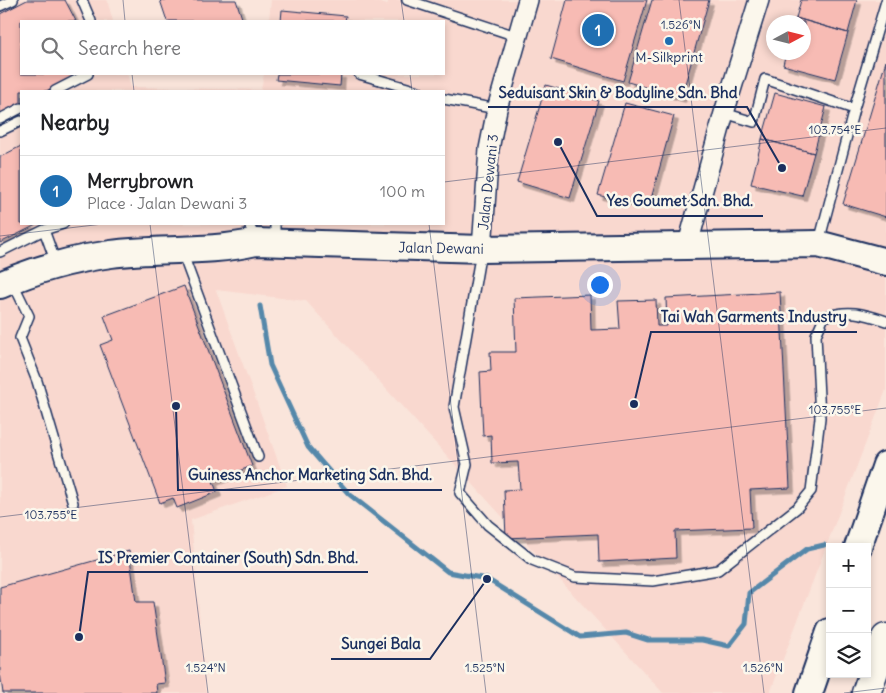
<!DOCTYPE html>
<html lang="en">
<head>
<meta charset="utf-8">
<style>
	:root { --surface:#fff; --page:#f2f2f2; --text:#202124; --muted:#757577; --line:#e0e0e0; --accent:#1f6fb2 }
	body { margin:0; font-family:Delius,sans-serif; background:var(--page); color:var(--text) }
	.controls { position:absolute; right:15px; bottom:15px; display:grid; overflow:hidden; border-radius:0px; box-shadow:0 2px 8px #0003 }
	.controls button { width:45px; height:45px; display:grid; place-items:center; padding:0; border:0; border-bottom:1px solid var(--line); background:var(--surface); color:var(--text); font:25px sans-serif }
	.compass { position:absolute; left:766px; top:15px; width:45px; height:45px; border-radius:50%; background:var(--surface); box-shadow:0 2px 8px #0003; rotate:83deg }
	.you { position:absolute; left:599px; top:284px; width:18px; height:18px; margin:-12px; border:4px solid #fff; border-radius:50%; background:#1a73e8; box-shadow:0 0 0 8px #1a73e833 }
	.badge { display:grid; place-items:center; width:32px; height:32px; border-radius:50%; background:var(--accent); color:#fff; font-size:16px; font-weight:700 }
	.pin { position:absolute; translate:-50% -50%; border:2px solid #fff; box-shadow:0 1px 5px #0006 }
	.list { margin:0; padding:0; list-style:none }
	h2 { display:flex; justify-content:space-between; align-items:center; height:65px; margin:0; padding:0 20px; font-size:21px }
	h2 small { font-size:16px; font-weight:400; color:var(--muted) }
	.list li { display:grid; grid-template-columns:32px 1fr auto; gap:15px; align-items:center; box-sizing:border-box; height:70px; padding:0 20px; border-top:1px solid var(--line) }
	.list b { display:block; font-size:19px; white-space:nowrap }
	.list p { margin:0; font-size:16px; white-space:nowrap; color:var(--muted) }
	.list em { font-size:16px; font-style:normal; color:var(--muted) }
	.icon { flex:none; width:28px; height:28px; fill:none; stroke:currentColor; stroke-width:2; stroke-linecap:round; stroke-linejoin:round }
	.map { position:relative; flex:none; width:886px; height:693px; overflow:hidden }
	.search { position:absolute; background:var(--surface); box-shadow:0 2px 8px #0003; left:20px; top:20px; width:425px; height:55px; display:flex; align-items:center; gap:12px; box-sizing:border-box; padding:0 18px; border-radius:0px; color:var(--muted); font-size:19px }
	.panel { position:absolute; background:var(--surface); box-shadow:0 2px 8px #0003; left:20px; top:90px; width:425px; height:135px; border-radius:0px }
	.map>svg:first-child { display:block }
</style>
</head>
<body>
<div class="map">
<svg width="886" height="693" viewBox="0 0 886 693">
	<defs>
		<filter id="shadow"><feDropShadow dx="4.5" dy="4.5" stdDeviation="0" flood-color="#0004"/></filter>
	</defs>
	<rect width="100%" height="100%" fill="#fae5db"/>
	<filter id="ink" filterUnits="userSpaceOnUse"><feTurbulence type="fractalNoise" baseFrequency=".02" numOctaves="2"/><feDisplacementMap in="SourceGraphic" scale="10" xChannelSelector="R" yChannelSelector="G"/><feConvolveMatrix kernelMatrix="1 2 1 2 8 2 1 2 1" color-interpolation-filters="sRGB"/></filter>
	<g filter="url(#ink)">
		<path fill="#f9d8cf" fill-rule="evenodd" d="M0,0H107L113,21H21V74H127L131,87L261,90L264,74H444V21H269L271,0H371L387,5L389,0H886V390L770,693H663L306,301L216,290L287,486L191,520L206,693H0ZM774,22H804V52H774ZM21,91H444V224H21Z"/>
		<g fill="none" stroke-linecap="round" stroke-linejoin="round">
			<path stroke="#58a" stroke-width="5" d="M260,306L270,365L308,447L349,494L448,572L487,579L580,637L626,633L648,640H702L729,646L746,624L749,593L807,549L824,545"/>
		</g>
		<path fill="#f7bbb4" stroke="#1b2f5e" filter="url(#shadow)" d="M27,0H65L76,21H21V74H79L46,91H21V104L0,116V14Z
			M160,0H236L243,21H167Z
			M567,0H647L623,81L551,59Z
			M652,0H709L681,98L628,82Z
			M801,0H857L848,33L796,18Z
			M282,10L346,16L345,21H281Z
			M796,18L848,33L835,79L783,65L786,52H804V22H795Z
			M886,61V217L843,204Z
			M277,74H341L340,86L276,80Z
			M546,85L599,101L570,198L517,182Z
			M775,93L826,107L814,153L762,139Z
			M625,103L674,116L651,199L622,202L598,195Z
			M762,139L814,153L802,196L751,184Z
			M21,146V224H38L0,243V157Z
			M184,286L252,466L213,481L217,492L177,508L173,498L160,503L100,345L113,340L104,316Z
			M780,292L790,488L750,490L752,528L675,531L676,558L599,562L598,534L506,538L504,490L520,489L518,462L492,463L491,435L483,436L480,372L491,371L490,352H516L514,298L590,295L591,330L620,329L618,301L656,300L657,326H667L666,298Z
			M129,551L136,602H153L165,683L156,684L157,693H3L0,673V587Z"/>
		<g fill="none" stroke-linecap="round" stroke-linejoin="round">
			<defs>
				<path id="lane" d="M82,0L91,21
					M407,0L516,36
					M0,6L13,0
					M359,74L418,91
					M55,91L88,74
					M444,99L497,109
					M724,113L754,122L765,79L854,109
					M0,119L21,108
					M0,131L21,121
					M249,224L255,239
					M275,224V241
					M44,230L56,263
					M819,242L854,109L886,1
					M481,251L454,407L467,464L460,493L488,525L532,560L575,577L653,581L718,570L797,508L811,491L820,418L816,335L824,317C848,309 863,313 886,321
					M0,252L44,230L63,224
					M182,252L258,457
					M13,283L29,316L20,338L37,381L73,503"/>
				<path id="street" d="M688,244L724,113L759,0
					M482,249L489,149L497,109L528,0"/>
				<path id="secondary" d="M0,285C34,270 74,259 111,254C159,248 208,253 256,242L482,249L818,244L886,262
					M858,547L886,465
					M809,693L830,632"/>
				<path id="highway" d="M866,693L886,638"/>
			</defs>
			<use href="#lane" stroke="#1b2f5e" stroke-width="12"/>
			<use href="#street" stroke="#1b2f5e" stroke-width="22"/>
			<use href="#secondary" stroke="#1b2f5e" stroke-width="30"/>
			<use href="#highway" stroke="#1b2f5e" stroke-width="31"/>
			<use href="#lane" stroke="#fbf7ec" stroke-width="9"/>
			<use href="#street" stroke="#fbf7ec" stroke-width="19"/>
			<use href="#secondary" stroke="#fbf7ec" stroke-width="26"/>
			<use href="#highway" stroke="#fbf7ec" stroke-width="28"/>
		</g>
	</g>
	<path fill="none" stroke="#1b2f5e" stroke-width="1" stroke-opacity="0.45" d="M123,0L125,21M401,0L404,21M679,0L764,693M132,74L134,91M410,74L412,91M444,182L886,128M150,224L208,693M429,224L486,693M0,236L103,224M0,517L886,408M844,693L886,688"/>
	<circle fill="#1f6fb2" stroke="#fbf7ec" stroke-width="2" cx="669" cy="41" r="5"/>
	<g text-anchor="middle" stroke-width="5" stroke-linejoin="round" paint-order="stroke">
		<g font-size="14" fill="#1b2f5e" stroke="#fbf7ec">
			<text x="669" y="62">M-Silkprint</text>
		</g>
		<g font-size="14" fill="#1b2f5e" stroke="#fbf7ec">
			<text transform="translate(488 182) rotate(-84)" y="5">Jalan Dewani 3</text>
			<text transform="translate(441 248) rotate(1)" y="5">Jalan Dewani</text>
		</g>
	</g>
	<g font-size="12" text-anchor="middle" fill="#1b2f5e" stroke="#fbf7ec" stroke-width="5" stroke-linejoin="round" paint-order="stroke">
		<text x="681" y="29">1.526°N</text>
		<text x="835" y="134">103.754°E</text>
		<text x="835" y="414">103.755°E</text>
		<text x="51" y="519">103.755°E</text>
		<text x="206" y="672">1.524°N</text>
		<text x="485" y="672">1.525°N</text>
		<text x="763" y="672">1.526°N</text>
	</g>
	<path fill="none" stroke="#1b2f5e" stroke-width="2" d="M782 168L747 107H488M558 142L597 216H763M634 404L651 332H857M176 406L178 490H442M79 637L88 572H368M487 579L430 659H331"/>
	<g fill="#1b2f5e" stroke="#fbf7ec" stroke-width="2">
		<circle cx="782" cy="168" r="5"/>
		<circle cx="558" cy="142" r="5"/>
		<circle cx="634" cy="404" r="5"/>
		<circle cx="176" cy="406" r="5"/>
		<circle cx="79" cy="637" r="5"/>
		<circle cx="487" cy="579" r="5"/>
	</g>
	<g font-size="15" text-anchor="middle" font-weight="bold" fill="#1b2f5e" stroke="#fbf7ec" stroke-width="5" stroke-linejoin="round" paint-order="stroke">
		<text x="618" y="98">Seduisant Skin &amp; Bodyline Sdn. Bhd</text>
		<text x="680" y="206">Yes Goumet Sdn. Bhd.</text>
		<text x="754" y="322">Tai Wah Garments Industry</text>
		<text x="310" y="480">Guiness Anchor Marketing Sdn. Bhd.</text>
		<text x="228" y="563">IS Premier Container (South) Sdn. Bhd.</text>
		<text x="381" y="649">Sungei Bala</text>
	</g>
</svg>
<div class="controls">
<button>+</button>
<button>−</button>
<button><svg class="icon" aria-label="layers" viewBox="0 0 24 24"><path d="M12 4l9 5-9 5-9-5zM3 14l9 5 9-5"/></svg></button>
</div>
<svg class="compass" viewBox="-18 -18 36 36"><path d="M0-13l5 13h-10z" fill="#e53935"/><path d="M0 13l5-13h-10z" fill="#757577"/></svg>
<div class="you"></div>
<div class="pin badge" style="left:598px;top:30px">1</div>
<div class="search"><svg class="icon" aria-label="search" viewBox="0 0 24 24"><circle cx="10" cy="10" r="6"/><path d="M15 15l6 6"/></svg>Search here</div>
<section class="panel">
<h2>Nearby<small></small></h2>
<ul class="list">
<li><span class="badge">1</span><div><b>Merrybrown</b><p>Place · Jalan Dewani 3</p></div><em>100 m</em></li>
</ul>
</section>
</div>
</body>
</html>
